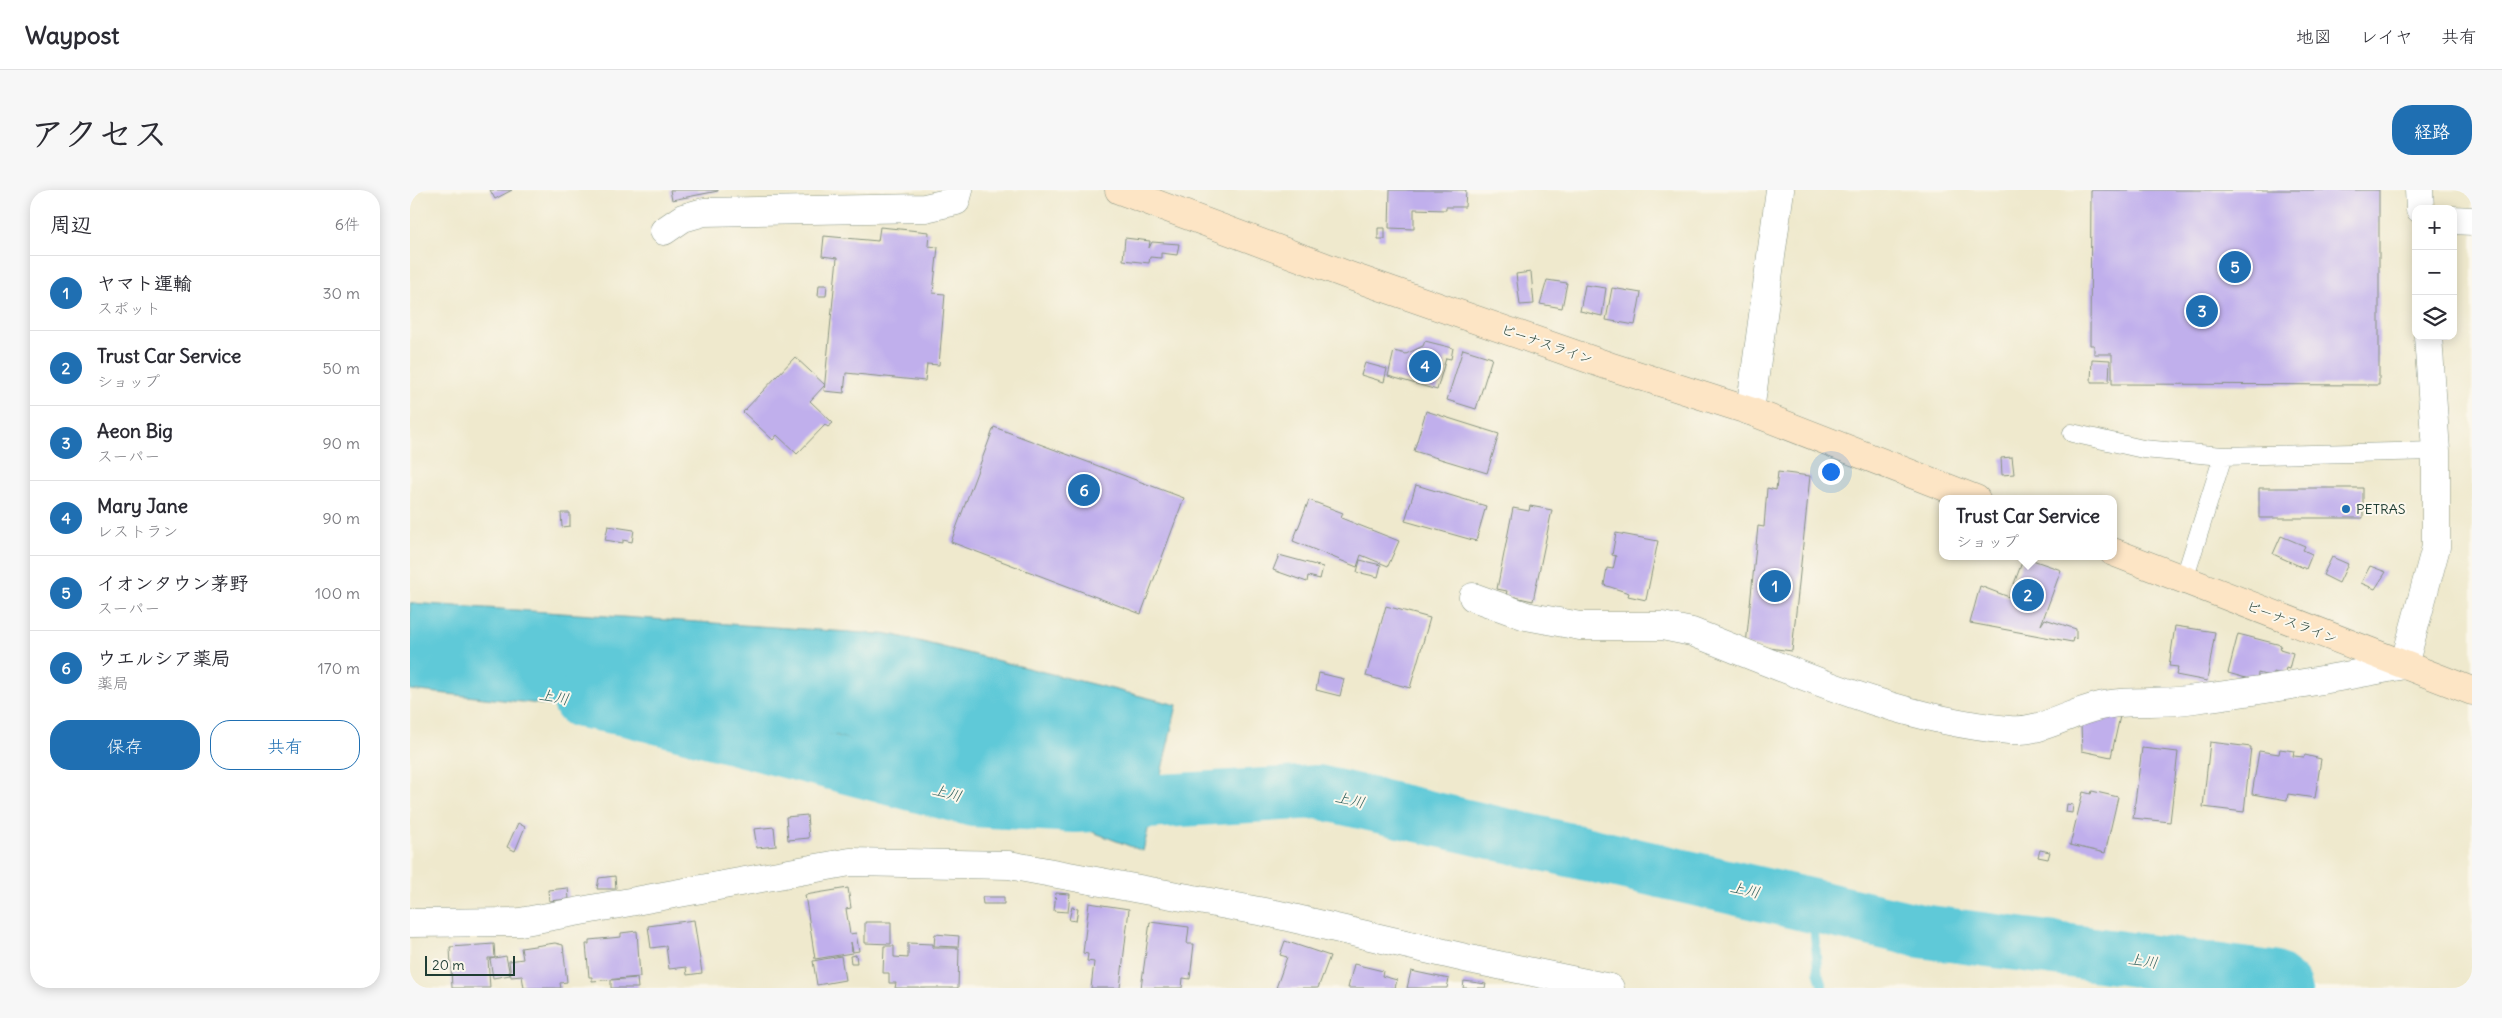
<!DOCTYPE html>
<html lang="ja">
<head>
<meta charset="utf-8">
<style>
	:root { --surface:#fff; --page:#f7f7f7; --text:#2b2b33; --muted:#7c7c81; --line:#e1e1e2; --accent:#1f6fb2 }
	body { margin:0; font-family:Delius,"Klee One",sans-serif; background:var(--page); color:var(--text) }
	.controls { position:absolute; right:15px; top:15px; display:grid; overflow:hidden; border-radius:10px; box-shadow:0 2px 12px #0003 }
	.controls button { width:45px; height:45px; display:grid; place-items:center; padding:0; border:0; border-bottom:1px solid var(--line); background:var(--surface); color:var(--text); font:25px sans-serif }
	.scale { position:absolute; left:15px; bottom:12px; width:90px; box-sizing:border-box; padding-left:5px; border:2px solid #1f3d34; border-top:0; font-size:14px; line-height:18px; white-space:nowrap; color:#1f3d34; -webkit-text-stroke:4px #fbf7ec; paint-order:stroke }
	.you { position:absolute; left:1420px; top:281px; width:18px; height:18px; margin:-12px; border:4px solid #fff; border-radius:50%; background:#1a73e8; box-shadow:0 0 0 8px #1a73e833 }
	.badge { display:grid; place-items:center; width:32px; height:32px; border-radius:50%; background:var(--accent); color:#fff; font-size:16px; font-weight:700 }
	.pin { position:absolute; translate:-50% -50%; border:2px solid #fff; box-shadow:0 1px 5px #0006 }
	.popup { position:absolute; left:1529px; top:305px; width:178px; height:65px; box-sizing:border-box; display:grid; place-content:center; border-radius:10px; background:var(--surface); filter:drop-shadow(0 1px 4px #0005); font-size:16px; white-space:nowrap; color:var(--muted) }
	.popup b { font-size:19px; color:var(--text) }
	.popup::after { content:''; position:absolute; left:50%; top:100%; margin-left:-10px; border:10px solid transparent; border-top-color:var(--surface) }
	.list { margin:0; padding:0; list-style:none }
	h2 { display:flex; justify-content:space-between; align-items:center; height:65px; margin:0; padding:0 20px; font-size:21px }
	h2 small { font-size:16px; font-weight:400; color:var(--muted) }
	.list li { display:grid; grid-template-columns:32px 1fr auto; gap:15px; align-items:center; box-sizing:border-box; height:75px; padding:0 20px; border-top:1px solid var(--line) }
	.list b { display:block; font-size:19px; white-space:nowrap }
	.list p { margin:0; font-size:16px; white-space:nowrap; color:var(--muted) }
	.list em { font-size:16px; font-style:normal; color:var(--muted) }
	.actions { display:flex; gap:10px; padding:15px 20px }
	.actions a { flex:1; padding:11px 0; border:1px solid var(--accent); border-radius:20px; text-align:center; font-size:18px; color:var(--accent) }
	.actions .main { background:var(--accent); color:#fff }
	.icon { flex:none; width:28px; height:28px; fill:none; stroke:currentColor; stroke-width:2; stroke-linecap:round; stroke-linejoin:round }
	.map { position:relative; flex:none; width:2062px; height:798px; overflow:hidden; border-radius:20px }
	header { display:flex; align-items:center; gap:30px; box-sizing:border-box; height:70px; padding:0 25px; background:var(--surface); border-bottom:1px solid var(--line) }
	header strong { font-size:24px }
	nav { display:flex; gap:28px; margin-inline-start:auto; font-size:18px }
	.intro { display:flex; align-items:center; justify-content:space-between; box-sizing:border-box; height:120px; padding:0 30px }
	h1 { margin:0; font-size:35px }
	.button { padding:12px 22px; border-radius:20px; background:var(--accent); color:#fff; font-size:18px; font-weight:700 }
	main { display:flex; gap:30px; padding:0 30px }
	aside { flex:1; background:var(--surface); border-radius:20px; box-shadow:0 2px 12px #0003 }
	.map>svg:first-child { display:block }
</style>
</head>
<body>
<header>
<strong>Waypost</strong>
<nav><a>地図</a><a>レイヤ</a><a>共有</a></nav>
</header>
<div class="intro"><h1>アクセス</h1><a class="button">経路</a></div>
<main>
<aside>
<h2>周辺<small>6件</small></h2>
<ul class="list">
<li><span class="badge">1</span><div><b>ヤマト運輸</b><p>スポット</p></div><em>30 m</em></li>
<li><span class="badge">2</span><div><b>Trust Car Service</b><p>ショップ</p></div><em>50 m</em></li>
<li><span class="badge">3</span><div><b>Aeon Big</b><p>スーパー</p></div><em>90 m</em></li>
<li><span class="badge">4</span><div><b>Mary Jane</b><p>レストラン</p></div><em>90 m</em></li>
<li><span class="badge">5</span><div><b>イオンタウン茅野</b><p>スーパー</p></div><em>100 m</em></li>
<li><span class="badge">6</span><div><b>ウエルシア薬局</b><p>薬局</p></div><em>170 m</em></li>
</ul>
<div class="actions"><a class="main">保存</a><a>共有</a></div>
</aside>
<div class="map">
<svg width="2062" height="798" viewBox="0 0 2062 798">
	<rect width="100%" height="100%" fill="#fbf7ec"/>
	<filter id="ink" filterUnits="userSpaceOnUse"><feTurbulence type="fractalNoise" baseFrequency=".02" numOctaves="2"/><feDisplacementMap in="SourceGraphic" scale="10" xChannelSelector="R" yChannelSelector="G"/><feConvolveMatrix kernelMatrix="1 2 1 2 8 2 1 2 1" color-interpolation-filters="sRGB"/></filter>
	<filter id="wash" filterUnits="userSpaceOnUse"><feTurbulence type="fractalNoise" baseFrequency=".0096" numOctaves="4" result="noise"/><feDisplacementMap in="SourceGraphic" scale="20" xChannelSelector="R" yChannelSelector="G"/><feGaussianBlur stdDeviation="1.12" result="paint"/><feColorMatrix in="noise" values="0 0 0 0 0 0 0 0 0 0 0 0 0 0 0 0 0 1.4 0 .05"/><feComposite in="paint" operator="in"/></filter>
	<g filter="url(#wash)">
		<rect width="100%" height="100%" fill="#efe9cd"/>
		<path fill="#5ec9d8" stroke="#3e8386" d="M0,413L484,445L767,515L733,661L428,546L0,500Z"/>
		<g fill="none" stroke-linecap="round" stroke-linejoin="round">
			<path stroke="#5ec9d8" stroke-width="9" d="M1402,717L1408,783L1413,798"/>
			<path stroke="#5ec9d8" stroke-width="54" d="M170,511L220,520L563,610L665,616L908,602L1511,741L1862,788L1875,798"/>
		</g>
		<g id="blocks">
			<path fill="#c0afec" d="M80,0H102L85,9Z
				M260,0H308V1L262,10Z
				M980,0H1056L1055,17H1036V20L1004,19V39L979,38Z
				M1681,0H1969V195L1702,194V164H1684V155H1680Z
				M470,37L519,42L518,56L528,57L523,103L535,104L529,175L517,174L515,191L436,183L434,203L414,201L427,68L412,66L414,46L468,51Z
				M968,38H975V49H968Z
				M715,48L740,51L739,58L742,52L769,54L767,65L751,63V68L740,67L739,73L713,70Z
				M1121,82L1124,114L1110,115L1106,84Z
				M1137,90L1157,93L1152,118L1130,114Z
				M409,95H417L416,106H408Z
				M1175,95L1196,98L1192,126L1170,121Z
				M1202,98L1231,103L1225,135L1196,130Z
				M1015,151L1043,158L1041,169L1036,168L1027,200L978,186L984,161L996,164L1013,156Z
				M1053,159L1082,168L1066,219L1037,210Z
				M385,167L415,195L400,211L423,233L418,237L415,235L387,264L367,245L363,250L333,222Z
				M1682,169L1700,170L1699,192H1681Z
				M955,173L977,179L974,192L951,185Z
				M1016,221L1089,244L1077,283L1004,261Z
				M584,237L774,308L731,424L541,352Z
				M1602,267L1604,284L1592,285L1591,268Z
				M1368,282L1400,286L1382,461L1336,455L1348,336L1354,337L1357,298L1366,300Z
				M1006,295L1076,316L1066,351L995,331Z
				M1849,298H1953V328H1849Z
				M899,310L933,323L931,328L989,351L978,376L951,365L947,377L883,351Z
				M1120,316L1142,320L1123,411L1096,405L1097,401L1087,399L1103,318L1119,321Z
				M151,323H160V336L152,337Z
				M198,336L224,340L222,352L213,350V353L195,350Z
				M1206,343L1248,351L1236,410L1218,406L1219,403L1194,395L1197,378L1203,379L1206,366L1202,365Z
				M1871,346L1895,356L1893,360L1902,364L1896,379L1863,364Z
				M869,365L913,377L910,389L898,386L897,392L863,380Z
				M1614,367L1651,380L1631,435L1635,429L1666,439V449L1663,448L1662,452L1560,433L1570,396L1599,407Z
				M1922,367L1938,374L1929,393L1913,385Z
				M950,370L971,375L968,387L947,382Z
				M1960,376L1976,382L1965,399L1951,393Z
				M976,416L1020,428L1000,498L956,486Z
				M1765,436L1805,442L1797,491L1766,485L1768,477L1759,476Z
				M1828,444L1871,455L1870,459L1883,463L1879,479L1876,478L1874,485L1864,482L1863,487L1848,483L1847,491L1818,483Z
				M909,483L934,489L930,506L906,500Z
				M1690,526H1710L1701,567L1672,561L1671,535Z
				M1800,552L1841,557L1834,622L1793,617Z
				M1732,558L1768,562L1760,632L1723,628Z
				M1870,559L1884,561L1883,566L1894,567L1895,565L1911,569L1905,608L1878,604L1877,610L1842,604L1849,561L1869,564Z
				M1682,601L1708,607L1695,663L1660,655L1673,602L1681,604Z
				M1657,614L1663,615L1662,623L1656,622Z
				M397,625L399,648L378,650L376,627Z
				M108,633L115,637L105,661L97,657Z
				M364,637L366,656L347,658L344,639Z
				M1630,660L1640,662L1638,669L1628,667Z
				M205,686L206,699H187L189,688Z
				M158,698L159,709L139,711L138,700Z
				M438,698L441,718L436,719L440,744L446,743L449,761L443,762L441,752L442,763L405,769L395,705Z
				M646,703L660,704L658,722L644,721Z
				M572,707H594V714H573Z
				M679,713L719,719L710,798H681L684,772L677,771L678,764L673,763Z
				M662,717L668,718L666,731L659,730Z
				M284,730L292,783L277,785L276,777L259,779L256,756L241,758L238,736Z
				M455,732H481V754L455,753Z
				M740,732L779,737L777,754H784L780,789L773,788L772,798H731Z
				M227,741L230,787L182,791V787H179L176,754H179V750L211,747V743Z
				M525,744L549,746L548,757L524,756Z
				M875,751L920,766L908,798H866L877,767L870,765Z
				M145,753L153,755L157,792L150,793L151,798H114L112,786L101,787L99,771L113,769L111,758Z
				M498,753L523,754V759V758H549L548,798H485L486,793H479V783H473L474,756H484V767L498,768Z
				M84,754L85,768H78L80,798H42L40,757Z
				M446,765L447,773H441L440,766Z
				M96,766L100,785L83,788L80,769Z
				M431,766L435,790L407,795L403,771Z
				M944,774L973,781L972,786L987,790L985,798H938Z
				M1001,781L1039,789L1037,798H997Z
				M227,788L228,798H201V790Z
				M1054,791L1076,794L1075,798H1053Z"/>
		</g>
	</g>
	<g filter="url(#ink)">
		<use href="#blocks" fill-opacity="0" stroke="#879380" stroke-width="1"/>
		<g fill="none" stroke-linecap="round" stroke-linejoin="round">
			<defs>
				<path id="service" d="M1662,243L1733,259L1813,266L2026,261
					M1774,390L1813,266"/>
				<path id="minor" d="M2009,0L2010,19
					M2043,30L2062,31
					M254,41L273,28L294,22L515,18L546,11L549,0
					M1340,221L1370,0
					M1063,407L1116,426L1170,436H1252L1282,442C1385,482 1488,530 1599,540C1630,543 1657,524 1686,517C1716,509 1747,514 1777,510C1850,501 1922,489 1994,475L2026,357V261L2018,146
					M0,733L110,732L440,672L599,675L865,724L1064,770L1200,798"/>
				<path id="secondary" d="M709,0L940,86L1199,176L1340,221L1566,309
					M1703,362L2062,501"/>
			</defs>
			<use href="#service" stroke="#879380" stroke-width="19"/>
			<use href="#minor" stroke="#879380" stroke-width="29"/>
			<use href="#secondary" stroke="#879380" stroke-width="29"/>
			<use href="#service" stroke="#fff" stroke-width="18"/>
			<use href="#minor" stroke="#fff" stroke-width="28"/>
			<use href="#secondary" stroke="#fde5c5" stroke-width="28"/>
		</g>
	</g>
	<circle fill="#1f6fb2" stroke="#fbf7ec" stroke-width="2" cx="1936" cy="319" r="5"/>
	<g text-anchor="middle" stroke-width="4" stroke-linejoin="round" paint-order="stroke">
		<g font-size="14" fill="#1f3d34" stroke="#fbf7ec">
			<text transform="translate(1137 154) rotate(19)" y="5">ビーナスライン</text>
			<text transform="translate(1882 432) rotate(21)" y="5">ビーナスライン</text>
		</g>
		<g font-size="14" fill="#1f3d34" stroke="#fbf7ec" text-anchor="start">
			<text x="1946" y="324">PETRAS</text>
		</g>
		<g font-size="15" font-style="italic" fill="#2f605d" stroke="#fbf7ec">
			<text transform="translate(144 507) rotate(10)" y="5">上川</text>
			<text transform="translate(537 603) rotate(15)" y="5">上川</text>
			<text transform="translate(940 610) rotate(13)" y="5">上川</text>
			<text transform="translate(1335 700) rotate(13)" y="5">上川</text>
			<text transform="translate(1733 771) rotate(8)" y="5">上川</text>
		</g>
	</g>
</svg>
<div class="controls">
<button>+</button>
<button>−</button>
<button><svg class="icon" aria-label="layers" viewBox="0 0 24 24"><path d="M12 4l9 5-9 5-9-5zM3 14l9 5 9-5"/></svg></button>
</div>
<div class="scale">20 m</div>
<div class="you"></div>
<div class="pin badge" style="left:1365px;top:396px">1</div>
<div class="pin badge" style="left:1618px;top:405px">2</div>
<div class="popup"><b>Trust Car Service</b>ショップ</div>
<div class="pin badge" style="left:1792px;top:121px">3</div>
<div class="pin badge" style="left:1015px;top:176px">4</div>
<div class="pin badge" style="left:1825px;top:77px">5</div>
<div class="pin badge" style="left:674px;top:300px">6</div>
</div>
</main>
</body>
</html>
